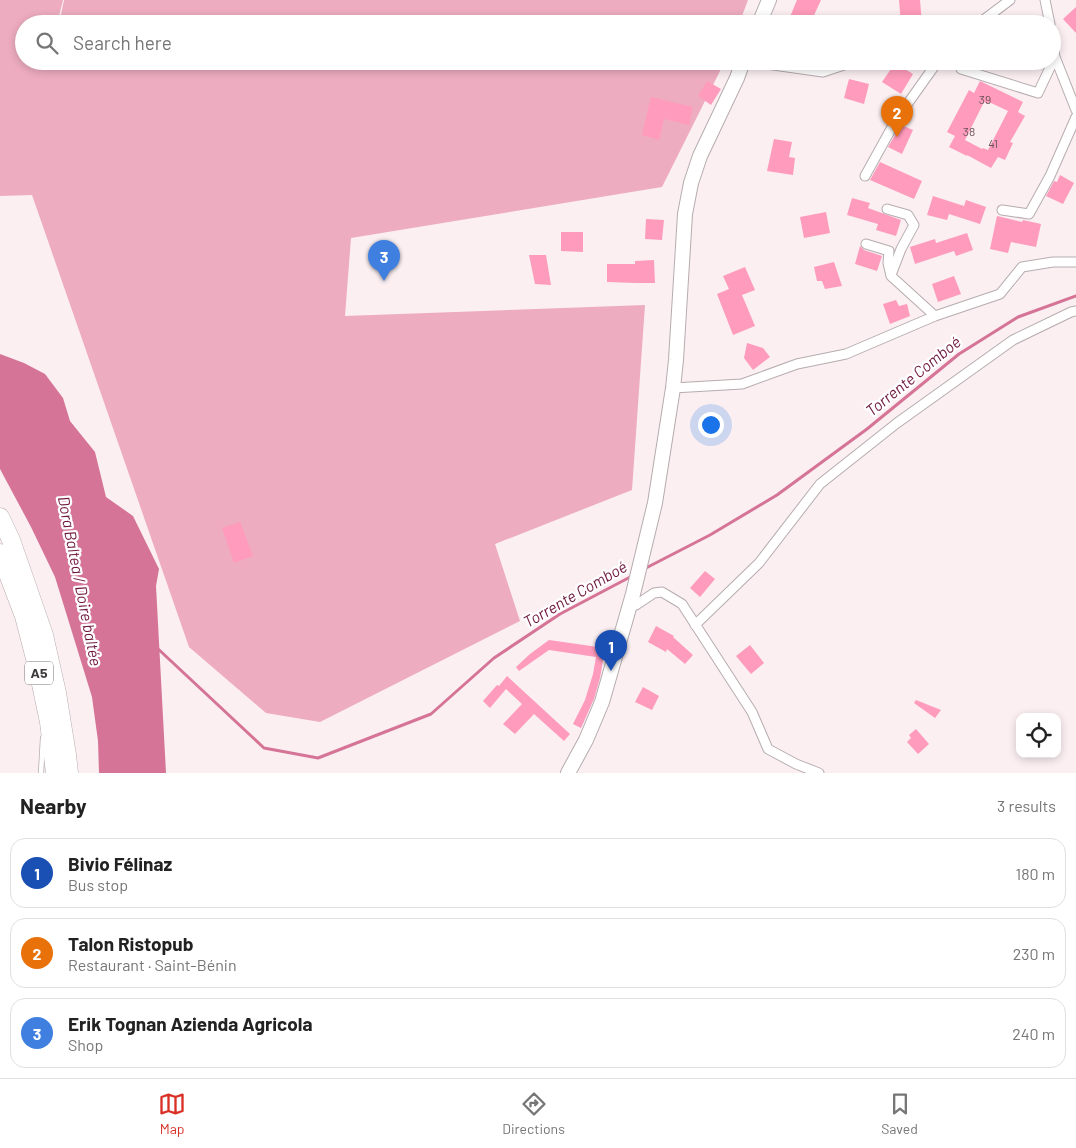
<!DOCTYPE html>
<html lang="en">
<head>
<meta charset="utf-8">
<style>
	:root { --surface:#fff; --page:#f6f6f6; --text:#222; --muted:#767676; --line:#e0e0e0; --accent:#d93025 }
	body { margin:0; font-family:Barlow,sans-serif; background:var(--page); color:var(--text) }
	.controls { position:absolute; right:15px; bottom:15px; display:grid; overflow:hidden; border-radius:10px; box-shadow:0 2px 8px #0003 }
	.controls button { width:45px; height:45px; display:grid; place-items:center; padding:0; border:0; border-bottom:1px solid var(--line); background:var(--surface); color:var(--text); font:25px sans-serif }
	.you { position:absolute; left:710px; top:424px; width:18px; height:18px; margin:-12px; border:4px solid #fff; border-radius:50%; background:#1a73e8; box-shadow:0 0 0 8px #1a73e833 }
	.badge { display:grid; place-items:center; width:32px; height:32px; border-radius:50%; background:var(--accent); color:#fff; font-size:16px; font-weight:700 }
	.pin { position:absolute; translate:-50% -41px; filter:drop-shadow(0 1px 2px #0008) }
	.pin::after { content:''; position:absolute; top:26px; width:18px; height:15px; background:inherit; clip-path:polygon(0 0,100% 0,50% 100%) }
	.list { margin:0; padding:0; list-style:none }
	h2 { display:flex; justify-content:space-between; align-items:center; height:65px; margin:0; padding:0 20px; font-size:21px }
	h2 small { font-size:16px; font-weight:400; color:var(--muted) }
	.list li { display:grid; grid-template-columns:32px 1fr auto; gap:15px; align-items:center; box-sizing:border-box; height:70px; margin:0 10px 10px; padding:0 10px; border:1px solid var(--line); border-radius:15px }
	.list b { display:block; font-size:19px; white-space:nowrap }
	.list p { margin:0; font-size:16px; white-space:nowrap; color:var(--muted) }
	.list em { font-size:16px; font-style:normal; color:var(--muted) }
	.icon { flex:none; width:28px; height:28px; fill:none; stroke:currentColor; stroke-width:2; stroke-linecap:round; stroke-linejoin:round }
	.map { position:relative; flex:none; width:1076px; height:773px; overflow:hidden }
	.search { position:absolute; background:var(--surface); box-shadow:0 2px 8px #0003; left:15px; right:15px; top:15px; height:55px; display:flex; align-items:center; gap:12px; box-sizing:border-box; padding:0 18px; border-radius:28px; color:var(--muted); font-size:19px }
	.sheet { height:305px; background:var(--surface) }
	nav { display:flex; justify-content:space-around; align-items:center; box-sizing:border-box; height:70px; border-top:1px solid var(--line); background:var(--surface); font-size:14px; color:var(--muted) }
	nav a { display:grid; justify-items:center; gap:2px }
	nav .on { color:var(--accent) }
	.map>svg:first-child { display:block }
</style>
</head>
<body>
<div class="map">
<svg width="1076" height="773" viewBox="0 0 1076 773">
	<rect width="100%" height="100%" fill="#fbeff2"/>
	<path fill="#eeacc0" d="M0,0H63L57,24H24V61H47L46,67L48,61H725L662,187L351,238L345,316L645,305L632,490L495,544L520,621L320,722L266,713L189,647L32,195L0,196Z
		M64,0H748L739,24H59Z"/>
	<path fill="#d57496" d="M0,354L24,363L45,374L63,398L70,421L95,452L106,497L133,516L159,569L156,586L166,773H99L98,741L92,697L55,577L31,527L0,469Z"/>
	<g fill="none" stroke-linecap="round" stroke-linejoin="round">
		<path stroke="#d57496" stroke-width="3" d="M644,569L710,535L777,495L867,429L959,354L1018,317L1076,296
			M156,647L264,748L318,758L431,714L494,658L560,614L634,575"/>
	</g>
	<path fill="#ff9bbc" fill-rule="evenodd" d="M797,0H821L810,24H787Z
		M899,0H920L922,24H901Z
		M1076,7V33L1063,19Z
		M895,63L913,74L901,94L882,82Z
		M849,79L869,84L864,104L844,98Z
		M707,81L721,89L711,105L698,96Z
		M980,81L1023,102L1018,112L1025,116L1010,142L1013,143L1005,160L998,157L991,168L967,155V156L949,147L955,136L947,132L969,90L974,93ZM984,102L988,104L989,102L1008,111L988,150L983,148L982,149L965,140Z
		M651,97L693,107L689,125L664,119L659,140L642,135Z
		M901,125L913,130L902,154L888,147Z
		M774,139L792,142L789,157L795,158L793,175L767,171Z
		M880,162L922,181L914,199L870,180Z
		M1060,175L1074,183L1063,204L1046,196L1054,181L1057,182Z
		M933,196L964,206L966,200L986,207L980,224L949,214L947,220L927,215Z
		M852,198L870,203L868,208L901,220L896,236L876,230L878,224L847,215Z
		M826,212L830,233L804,238L800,217Z
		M997,216L1022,222L1023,220L1041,224L1036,247L1011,242L1008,253L990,249Z
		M646,219L664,220L662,240L645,239Z
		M561,232H583V252L561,251Z
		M967,233L973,250L956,256L954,251L915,264L910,247L935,239L936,243Z
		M860,246L864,250L882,256L877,271L855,264Z
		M529,255H546L551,285L535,284Z
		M654,260L655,283H636L607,282V264H635V261Z
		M834,262L842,286L825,289L822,281H817L814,267Z
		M745,267L755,290L742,295L755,326L733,335L717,294L729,289L723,276Z
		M954,276L961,294L938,302L932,284Z
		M896,300L899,306L907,304L910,316L890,324L883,304Z
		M747,343L763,348L770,357L753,370L744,358Z
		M240,522L253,556L234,563L222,528Z
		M705,571L715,579L700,597L690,588Z
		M656,626L674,636L673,637L693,655L685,664L667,649L666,652L648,642Z
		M549,640L598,647L605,649L600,678L594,699L581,728L573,724L585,700L593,674L596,657L549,650L519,671L516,667L530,654Z
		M750,645L764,663L751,674L736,656Z
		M507,676L570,734L564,741L534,714L515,734L503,724L522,704L506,689L490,708L483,701L497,685L499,686Z
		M643,687L659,696L652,710L635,702Z
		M916,700L941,710L935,718L914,703Z
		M916,729L929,744L918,754L907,742L911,738L909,735Z"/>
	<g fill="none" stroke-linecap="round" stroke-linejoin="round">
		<defs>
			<path id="lane" d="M41,773L43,738"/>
			<path id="street" d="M1045,0L1050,24
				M978,24L1010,0
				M1052,39L1055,57L1076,110
				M744,61L823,72L856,61
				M958,61L961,69L1038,93L1055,57
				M865,176L896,120L938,61
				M887,209L908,215L914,225L901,249L891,275
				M1002,210L1029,214L1050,176L1076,117
				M866,244L889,251L888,263L891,276L935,316
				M673,388L742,384L797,364L846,354L935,316L1000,294L1022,267L1053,262H1076
				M630,604L636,605L654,593L662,592L682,604L752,712L768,749L796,764L819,773
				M695,625L759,563L820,484L897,423L1013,340L1071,312L1076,311"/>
			<path id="secondary" d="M759,24L769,0
				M568,773L586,740L602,702L633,594L655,503L673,388L676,360L685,214L691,183L700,156L737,78L743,61"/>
			<path id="highway" d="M0,517L11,540L44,635L57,693L67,755L69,773
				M0,553L24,616L38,670L49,722L55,773"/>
		</defs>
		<use href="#lane" stroke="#b6acaf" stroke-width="6"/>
		<use href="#street" stroke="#b6acaf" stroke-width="11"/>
		<use href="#secondary" stroke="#b6acaf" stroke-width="16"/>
		<use href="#highway" stroke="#b6acaf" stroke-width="19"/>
		<use href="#lane" stroke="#fff" stroke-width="4.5"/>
		<use href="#street" stroke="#fff" stroke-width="9"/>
		<use href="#secondary" stroke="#fff" stroke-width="14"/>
		<use href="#highway" stroke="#fff" stroke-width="18"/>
	</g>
	<g text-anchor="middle" stroke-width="4.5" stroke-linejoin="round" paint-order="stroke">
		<g font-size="12" fill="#6e525a">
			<text x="985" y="104">39</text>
			<text x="969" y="136">38</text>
			<text x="993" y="148">41</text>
		</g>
		<rect fill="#fff" stroke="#787475" stroke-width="1" x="25" y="661.5" width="28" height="23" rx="4"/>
		<g font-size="14" font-weight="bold" fill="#3e393a">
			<text x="39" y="678">A5</text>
		</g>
		<g font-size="16" font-style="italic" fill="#6f183e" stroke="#fff">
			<text transform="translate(913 376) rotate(-39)" y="6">Torrente Comboé</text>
			<text transform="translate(80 581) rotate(79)" y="6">Dora Baltea / Doire baltée</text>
			<text transform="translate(575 594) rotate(-30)" y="6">Torrente Comboé</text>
		</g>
	</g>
</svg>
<div class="controls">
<button><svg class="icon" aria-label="locate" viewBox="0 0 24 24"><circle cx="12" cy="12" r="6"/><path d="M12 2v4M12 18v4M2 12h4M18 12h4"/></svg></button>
</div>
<div class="you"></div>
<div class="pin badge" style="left:611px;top:671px;background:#1a4fb4">1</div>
<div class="pin badge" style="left:897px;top:137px;background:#e8710a">2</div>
<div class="pin badge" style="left:384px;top:281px;background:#3f7fe0">3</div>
<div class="search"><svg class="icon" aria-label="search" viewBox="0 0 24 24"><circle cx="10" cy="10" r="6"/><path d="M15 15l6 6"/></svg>Search here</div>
</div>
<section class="sheet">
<h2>Nearby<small>3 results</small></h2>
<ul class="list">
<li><span class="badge" style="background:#1a4fb4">1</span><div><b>Bivio Félinaz</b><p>Bus stop</p></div><em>180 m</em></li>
<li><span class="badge" style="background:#e8710a">2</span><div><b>Talon Ristopub</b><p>Restaurant · Saint-Bénin</p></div><em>230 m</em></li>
<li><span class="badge" style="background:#3f7fe0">3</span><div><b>Erik Tognan Azienda Agricola</b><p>Shop</p></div><em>240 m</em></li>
</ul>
</section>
<nav>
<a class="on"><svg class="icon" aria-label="map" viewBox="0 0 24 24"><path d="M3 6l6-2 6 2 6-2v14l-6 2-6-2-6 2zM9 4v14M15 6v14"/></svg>Map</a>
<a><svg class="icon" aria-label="directions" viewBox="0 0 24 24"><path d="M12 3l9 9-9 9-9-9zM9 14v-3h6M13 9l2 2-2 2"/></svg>Directions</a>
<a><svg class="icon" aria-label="saved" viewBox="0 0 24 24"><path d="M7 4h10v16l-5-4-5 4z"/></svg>Saved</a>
</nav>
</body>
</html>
